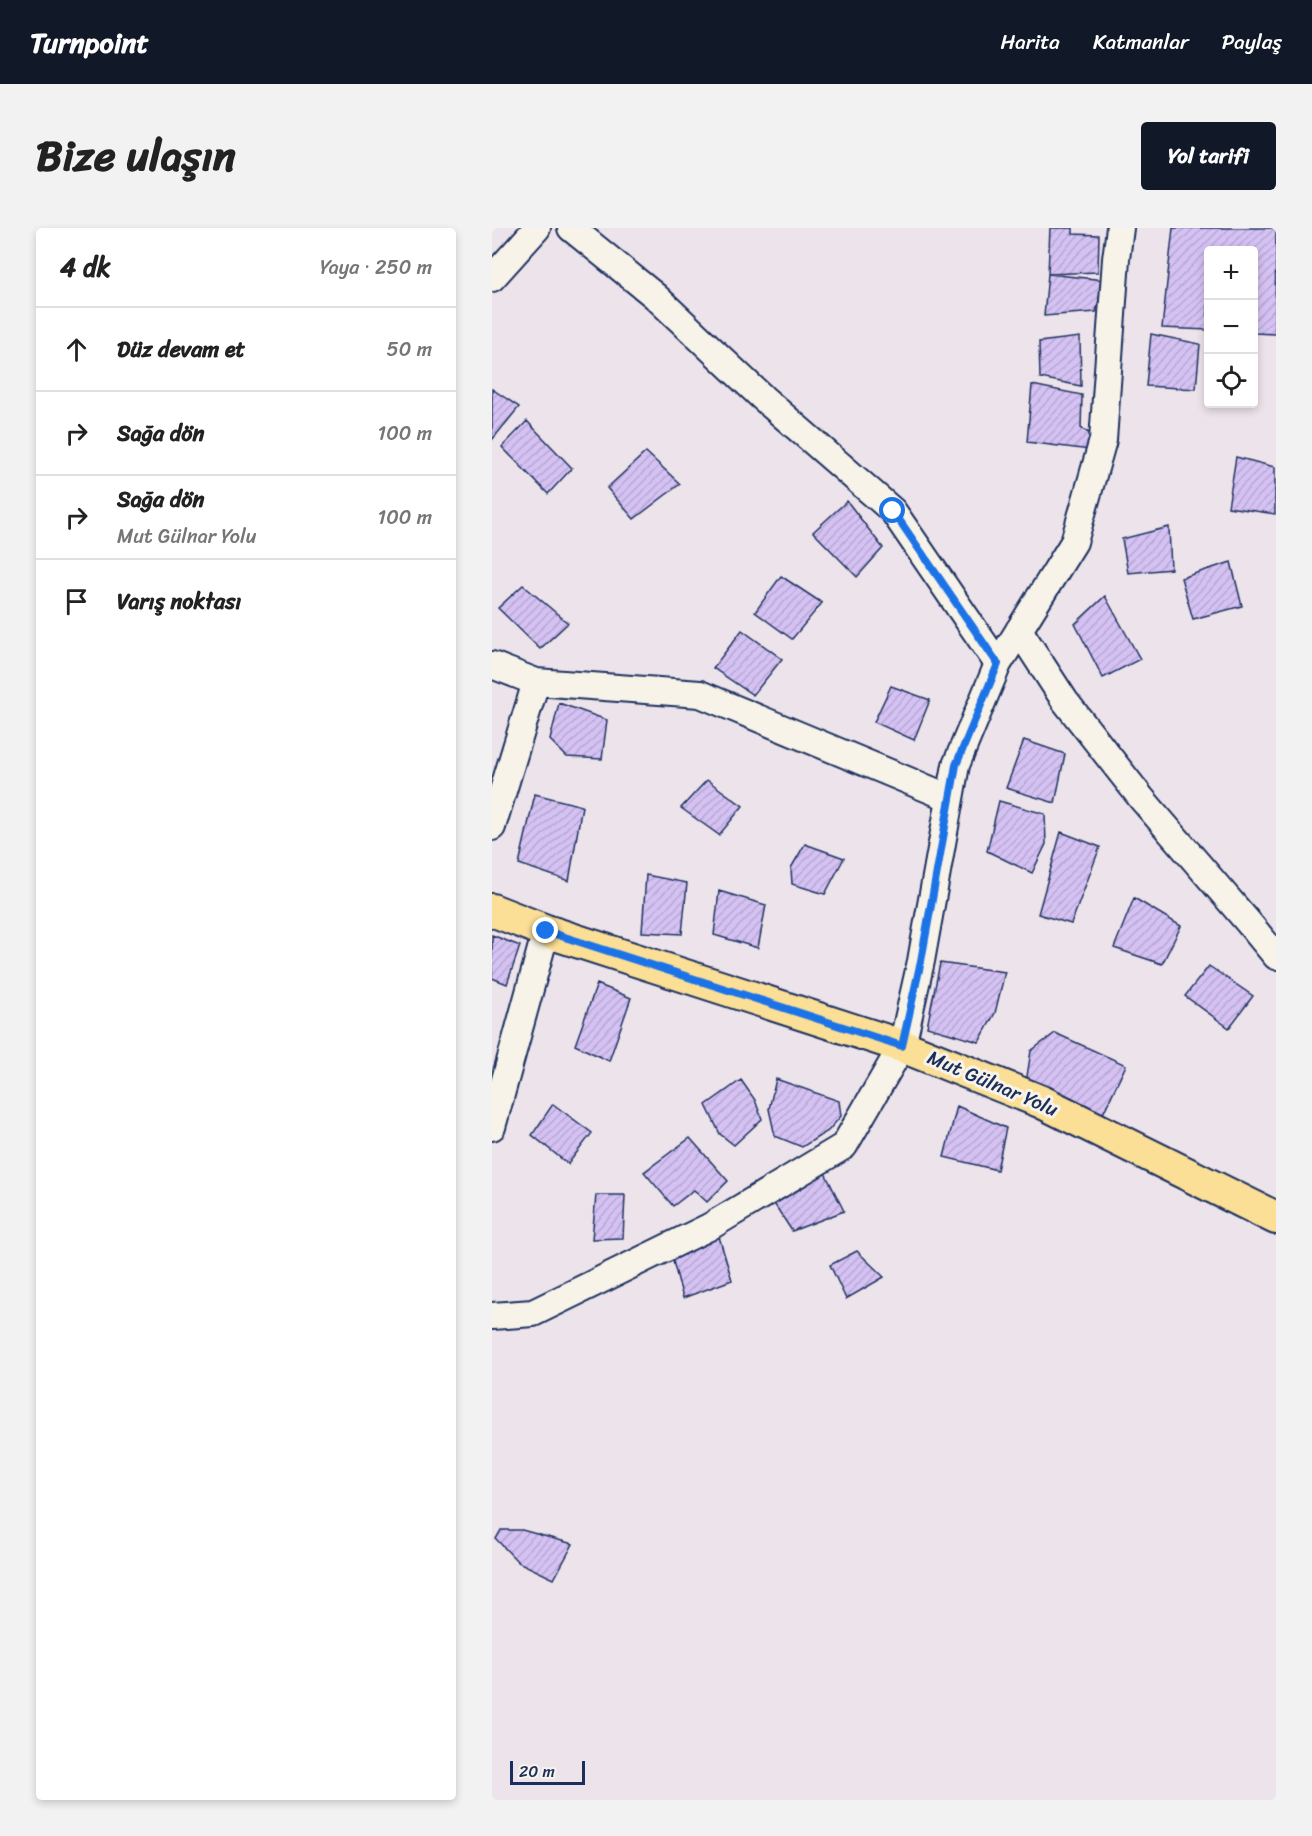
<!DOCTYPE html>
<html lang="tr">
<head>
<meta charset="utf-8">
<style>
	:root { --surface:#fff; --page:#f2f2f2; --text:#222; --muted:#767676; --line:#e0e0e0; --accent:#111827 }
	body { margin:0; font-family:Sriracha,sans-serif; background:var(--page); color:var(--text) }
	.controls { position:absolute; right:18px; top:18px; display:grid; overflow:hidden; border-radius:6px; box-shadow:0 3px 9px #0003 }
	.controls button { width:54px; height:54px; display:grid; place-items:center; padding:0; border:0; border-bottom:2px solid var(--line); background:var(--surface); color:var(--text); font:30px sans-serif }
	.scale { position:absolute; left:18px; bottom:15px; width:75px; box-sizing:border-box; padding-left:6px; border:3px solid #1b2f5e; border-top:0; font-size:16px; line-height:21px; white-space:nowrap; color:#1b2f5e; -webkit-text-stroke:4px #f7f3e8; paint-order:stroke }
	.stop { position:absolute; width:18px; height:18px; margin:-14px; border:4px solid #1a73e8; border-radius:50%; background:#fff }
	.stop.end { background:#1a73e8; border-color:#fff; box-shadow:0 2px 6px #0008 }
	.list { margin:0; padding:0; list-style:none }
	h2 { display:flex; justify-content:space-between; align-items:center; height:78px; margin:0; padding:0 24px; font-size:26px }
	h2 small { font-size:20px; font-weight:400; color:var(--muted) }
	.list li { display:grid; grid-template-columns:39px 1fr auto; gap:18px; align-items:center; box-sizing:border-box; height:84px; padding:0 24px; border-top:2px solid var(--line) }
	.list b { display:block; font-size:22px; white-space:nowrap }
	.list p { margin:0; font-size:20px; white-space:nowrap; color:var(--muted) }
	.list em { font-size:20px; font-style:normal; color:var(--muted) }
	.icon { flex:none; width:33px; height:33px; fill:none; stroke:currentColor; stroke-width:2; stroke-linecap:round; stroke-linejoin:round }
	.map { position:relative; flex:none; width:784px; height:1572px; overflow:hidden; border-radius:6px }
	header { display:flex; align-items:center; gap:36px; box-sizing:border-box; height:84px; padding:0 30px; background:var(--accent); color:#fff }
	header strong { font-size:28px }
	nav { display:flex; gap:33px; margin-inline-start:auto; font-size:21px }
	.intro { display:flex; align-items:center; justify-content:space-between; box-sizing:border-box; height:144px; padding:0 36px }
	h1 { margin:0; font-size:42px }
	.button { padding:15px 27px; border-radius:6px; background:var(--accent); color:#fff; font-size:21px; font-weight:700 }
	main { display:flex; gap:36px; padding:0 36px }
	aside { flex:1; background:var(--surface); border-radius:6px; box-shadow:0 3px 9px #0003 }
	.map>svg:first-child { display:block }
</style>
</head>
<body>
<header>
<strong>Turnpoint</strong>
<nav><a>Harita</a><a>Katmanlar</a><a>Paylaş</a></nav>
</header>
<div class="intro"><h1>Bize ulaşın</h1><a class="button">Yol tarifi</a></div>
<main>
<aside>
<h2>4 dk<small>Yaya · 250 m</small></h2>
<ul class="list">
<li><svg class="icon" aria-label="ahead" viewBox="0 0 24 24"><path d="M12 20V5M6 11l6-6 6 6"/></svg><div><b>Düz devam et</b></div><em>50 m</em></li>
<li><svg class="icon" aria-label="right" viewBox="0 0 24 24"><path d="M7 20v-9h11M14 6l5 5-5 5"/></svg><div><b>Sağa dön</b></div><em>100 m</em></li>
<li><svg class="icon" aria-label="right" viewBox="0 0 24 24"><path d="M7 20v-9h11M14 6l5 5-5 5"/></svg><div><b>Sağa dön</b><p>Mut Gülnar Yolu</p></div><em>100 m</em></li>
<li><svg class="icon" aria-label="arrive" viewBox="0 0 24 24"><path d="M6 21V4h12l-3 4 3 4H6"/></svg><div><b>Varış noktası</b></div></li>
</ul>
</aside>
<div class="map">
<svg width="784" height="1572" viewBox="0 0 784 1572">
	<defs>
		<pattern id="building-hatch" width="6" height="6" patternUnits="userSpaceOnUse" patternTransform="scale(1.5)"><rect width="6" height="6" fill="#d5c2f3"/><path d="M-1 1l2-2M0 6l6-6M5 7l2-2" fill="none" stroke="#b6a7d3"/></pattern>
	</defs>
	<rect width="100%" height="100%" fill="#ede4eb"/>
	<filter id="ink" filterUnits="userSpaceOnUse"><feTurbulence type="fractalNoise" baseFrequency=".0167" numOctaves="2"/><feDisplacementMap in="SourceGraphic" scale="12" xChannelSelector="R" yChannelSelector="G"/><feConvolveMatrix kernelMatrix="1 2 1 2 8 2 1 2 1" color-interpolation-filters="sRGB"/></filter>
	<g filter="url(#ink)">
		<path fill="url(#building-hatch)" stroke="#1b2f5e" stroke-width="1.5" d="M558,0H581V6L607,7L606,44L556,46Z
			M681,0H784L783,106L762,105V22H716V102L670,100Z
			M556,46L612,52L604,84L552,88Z
			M659,106L708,116L704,161L654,158Z
			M588,109L589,158L548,150L547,114Z
			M540,157L590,167L589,200L600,207L598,222L535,214Z
			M0,161L27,179L0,212Z
			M35,193L80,240L56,266L10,219Z
			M154,224L188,256L142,291L115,260Z
			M744,229L783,239V286L736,279Z
			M355,273L391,320L365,349L321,304Z
			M677,299L679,341L636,345L630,311Z
			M739,334L750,378L701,391L689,350Z
			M289,348L330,375L300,411L263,384Z
			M31,357L76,395L48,421L6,380Z
			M613,368L648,431L611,450L583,396Z
			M250,402L290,431L261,467L221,440Z
			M399,458L438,472L422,512L382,494Z
			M67,475L115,492L110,531L75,529L58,512Z
			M532,512L573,526L563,575L514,560Z
			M215,552L251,578L227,607L189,580Z
			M43,566L90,578L77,653L27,636Z
			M507,573L553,586L554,616L540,645L495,623Z
			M569,604L608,619L579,696L546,686Z
			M313,616L352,630L333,666L300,656L299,640Z
			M154,647L195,655L190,706L150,704Z
			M227,663L274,677L266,720L222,707Z
			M642,670L689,698L670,736L622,720Z
			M0,707L28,718L15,756L0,750Z
			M448,735L513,744L503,785L487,814L435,799Z
			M717,738L761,768L737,800L693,768Z
			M105,756L139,770L117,833L83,817Z
			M563,805L634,837L608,892L534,855L539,823Z
			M284,851L347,873L349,888L336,903L310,919L283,908L277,881Z
			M249,852L263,872L270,891L242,917L228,906L214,877Z
			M61,876L100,905L76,936L40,907Z
			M465,878L514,900L505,942L452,929Z
			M198,910L236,953L215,974L202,962L181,978L152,944Z
			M330,939L352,983L300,1003L279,971Z
			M104,967H133L131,1010L100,1011Z
			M225,1002L240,1052L191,1070L179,1026Z
			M365,1023L392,1049L354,1071L338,1037Z
			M9,1302H30L81,1316L62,1351L26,1334L4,1311Z"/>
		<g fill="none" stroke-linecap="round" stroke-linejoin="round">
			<defs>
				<path id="minor" d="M79,0L163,68L271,170L401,283L506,436
					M0,50L45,0
					M527,402L573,473L650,571L756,694L784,728
					M0,437L44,454L208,466L458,570
					M0,599L44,454
					M0,899L54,703
					M0,1088L41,1085L217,999L352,918L410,818L429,733L464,537L506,436L582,314L611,212L624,31L628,0"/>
				<path id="major" d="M0,682L54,703L410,818L550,874L784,990"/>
			</defs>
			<use href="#minor" stroke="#1b2f5e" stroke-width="30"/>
			<use href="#major" stroke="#1b2f5e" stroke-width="36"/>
			<use href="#minor" stroke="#f7f3e8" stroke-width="26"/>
			<use href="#major" stroke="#fbdf96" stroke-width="32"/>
		</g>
	</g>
	<g fill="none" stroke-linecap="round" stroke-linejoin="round" filter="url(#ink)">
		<path stroke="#1a73e8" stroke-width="8" d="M54,703L410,818L429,733L464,537L506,436L401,283"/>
	</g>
	<g text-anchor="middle" stroke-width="6" stroke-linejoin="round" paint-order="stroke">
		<g font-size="20" fill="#1b2f5e" stroke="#f7f3e8">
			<text transform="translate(501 855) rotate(23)" y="7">Mut Gülnar Yolu</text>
		</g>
	</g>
</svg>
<div class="controls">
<button>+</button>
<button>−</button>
<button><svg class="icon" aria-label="locate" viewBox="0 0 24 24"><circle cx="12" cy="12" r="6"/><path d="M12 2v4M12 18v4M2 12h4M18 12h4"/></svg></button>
</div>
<div class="scale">20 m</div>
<div class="stop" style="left:401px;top:283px"></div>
<div class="stop end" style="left:54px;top:703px"></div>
</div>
</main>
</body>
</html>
